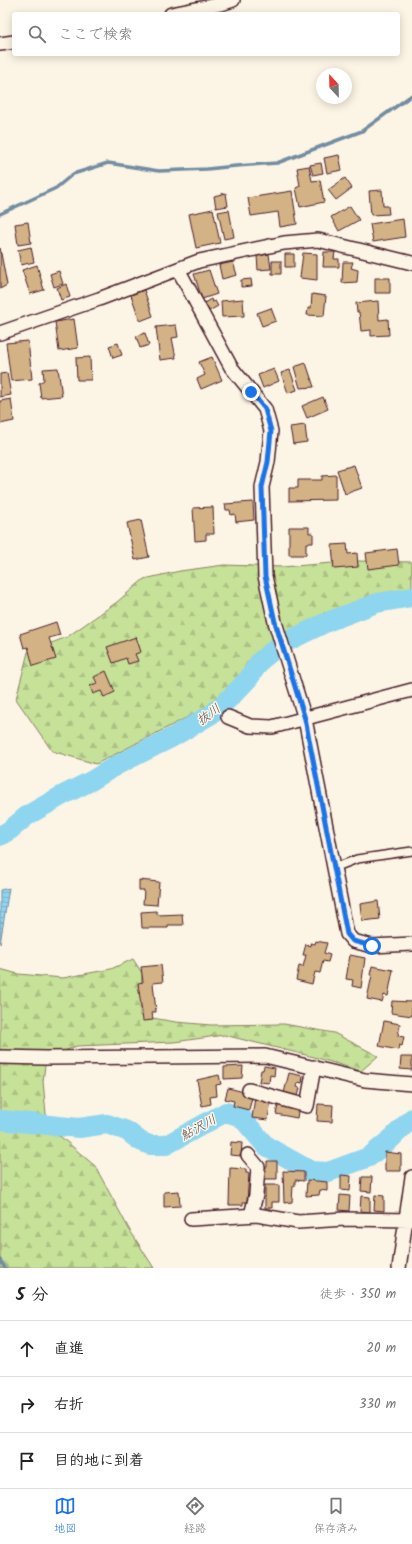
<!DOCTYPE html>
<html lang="ja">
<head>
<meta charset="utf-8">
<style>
	:root { --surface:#fff; --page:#f6f6f6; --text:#222; --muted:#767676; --line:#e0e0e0; --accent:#1a73e8 }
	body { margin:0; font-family:Kalam,"Klee One",sans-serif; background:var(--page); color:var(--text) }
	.compass { position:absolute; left:316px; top:68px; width:36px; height:36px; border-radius:50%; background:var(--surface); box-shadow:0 2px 10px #0003; rotate:338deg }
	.stop { position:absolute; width:12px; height:12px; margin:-9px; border:3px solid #1a73e8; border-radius:50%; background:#fff }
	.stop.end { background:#1a73e8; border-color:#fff; box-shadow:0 1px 4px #0008 }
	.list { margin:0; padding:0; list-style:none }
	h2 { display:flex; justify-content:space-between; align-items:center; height:52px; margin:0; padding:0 16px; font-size:17px }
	h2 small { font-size:13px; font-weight:400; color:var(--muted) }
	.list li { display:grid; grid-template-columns:26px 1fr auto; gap:12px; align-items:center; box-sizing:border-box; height:56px; padding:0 16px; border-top:1px solid var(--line) }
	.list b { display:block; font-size:15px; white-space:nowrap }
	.list em { font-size:13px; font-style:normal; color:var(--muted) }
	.icon { flex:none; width:22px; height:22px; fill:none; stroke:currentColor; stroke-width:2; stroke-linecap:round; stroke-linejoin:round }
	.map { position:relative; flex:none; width:412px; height:1268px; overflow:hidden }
	.search { position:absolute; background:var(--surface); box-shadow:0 2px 10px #0003; left:12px; right:12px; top:12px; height:44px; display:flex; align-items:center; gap:10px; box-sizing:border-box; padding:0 14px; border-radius:4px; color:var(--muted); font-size:15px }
	.sheet { height:220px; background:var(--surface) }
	nav { display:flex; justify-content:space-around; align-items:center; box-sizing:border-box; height:56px; border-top:1px solid var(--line); background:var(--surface); font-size:11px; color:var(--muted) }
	nav a { display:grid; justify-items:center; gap:2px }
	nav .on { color:var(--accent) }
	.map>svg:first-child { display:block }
</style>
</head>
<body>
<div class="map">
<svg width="412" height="1268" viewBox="0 0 412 1268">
	<defs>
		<pattern id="forest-firs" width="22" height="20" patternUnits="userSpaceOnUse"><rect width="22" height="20" fill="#c6e198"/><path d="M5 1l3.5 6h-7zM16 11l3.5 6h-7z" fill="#acc183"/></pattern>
		<pattern id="water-rules" width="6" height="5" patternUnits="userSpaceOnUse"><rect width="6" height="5" fill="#8ed5f0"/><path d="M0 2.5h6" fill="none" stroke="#7cb6ce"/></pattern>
	</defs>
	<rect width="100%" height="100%" fill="#fcf5e5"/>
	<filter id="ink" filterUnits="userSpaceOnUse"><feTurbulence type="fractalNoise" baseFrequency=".025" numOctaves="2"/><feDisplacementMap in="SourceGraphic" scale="8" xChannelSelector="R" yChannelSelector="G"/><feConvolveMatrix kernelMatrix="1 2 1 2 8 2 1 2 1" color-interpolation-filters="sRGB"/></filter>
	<g filter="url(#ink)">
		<path fill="url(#forest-firs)" stroke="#888062" d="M357,561L412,562V594L358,602L269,663L219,701L96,764L52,751L16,699L28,652L67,637L117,602L144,579L180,571L224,565L282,567Z
			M133,959L142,973L140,1016L176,1022L211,1025L284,1024L334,1033L378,1056L361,1071L314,1057L224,1035L174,1042L77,1046L46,1058L43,1081L47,1125L95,1166L129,1229L154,1268H0V969L18,974L63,978L111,969Z"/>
		<path fill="url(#water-rules)" stroke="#738ca1" d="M9,888L0,944V890Z"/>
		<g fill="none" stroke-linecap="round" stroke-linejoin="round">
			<path stroke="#738ca1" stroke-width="3.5" d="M0,214L56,188L73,174L108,163L159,171L207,169L236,166L277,163L362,131L412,95
				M0,1260L5,1268"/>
			<path stroke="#8ed5f0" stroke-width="20" d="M0,836L10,830L28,815L63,795L91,781L117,765L173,737L212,714L233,695L249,678L260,661L280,645L327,622L377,603L412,597
				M0,1120L79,1128L107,1124L127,1131L140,1141L150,1145H166L226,1112L241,1117L266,1146L311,1171L328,1172L369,1157L392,1138L412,1118"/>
		</g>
		<path fill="#d3b286" stroke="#4a1f2b" d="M339,155L342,170L327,173L324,158Z
			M321,163L323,173L313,175L310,165Z
			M309,166L312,181L320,180L324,202L300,207L296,188L300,186L297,168Z
			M345,178L352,188L336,200L328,190Z
			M382,190L383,206H388L389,214L371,215L369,191Z
			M292,191L297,224L280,227L278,212L251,216L248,198Z
			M226,193L228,206L216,208L214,196Z
			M350,206L359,220L339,231L331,217Z
			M213,209L220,243L196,248L189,214Z
			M229,210L234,237L224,239L218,212Z
			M403,219L405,237L373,242L370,224Z
			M28,222L31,243L18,245L15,224Z
			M31,247L34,262L21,265L18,250Z
			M0,248L7,285L0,289Z
			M324,252H335L334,259H339V267H323Z
			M303,253L317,254V280L300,278Z
			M269,254L271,269L258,270L257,256Z
			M285,254H294V267H285Z
			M272,261H281V274H272Z
			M233,262L237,275L222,279L219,265Z
			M343,262H353L351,268L358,270L357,282L342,283Z
			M37,265L44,290L30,294L22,270Z
			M209,270L217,294L202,299L194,274Z
			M59,271L63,284L54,287L50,274Z
			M375,278H390V293H375Z
			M251,279L252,286L241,287V280Z
			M66,284L70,297L61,300L57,288Z
			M144,290L153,316L140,321L131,295Z
			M312,294L326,296L324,316L307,315L308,308H311Z
			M211,299L212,302L215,301L218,306L209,311L204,303Z
			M243,299L244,316L222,317L221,301Z
			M378,301L379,320L388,319L389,335L371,336V330L361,331L359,312H357L356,303Z
			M271,308L276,321L262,326L257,313Z
			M74,319L78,348L59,351L55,322Z
			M176,325L178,337L172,338L176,358L160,360L156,327Z
			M145,333L149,345L140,348L136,336Z
			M28,341L32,379L11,381L6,343Z
			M118,343L122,355L113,358L109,346Z
			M90,357L91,380H77L76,358Z
			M212,357L222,380L201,389L197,379L205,375L199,362Z
			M306,363L314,387L300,388L294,367Z
			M58,368L62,396L41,398L39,383L44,380L43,369Z
			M274,369L279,381L263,388L258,375Z
			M290,370L297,390L288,393L281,373Z
			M7,373L11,395L0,397V374Z
			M323,397L328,409L307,418L302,406Z
			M11,399L14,421L0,424V401Z
			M305,425L307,442L293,444L290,427Z
			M354,465L362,488L345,494L337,470Z
			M336,475V500L289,501V488H298V480H322V476Z
			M253,502L254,520L236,522L235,514L231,515L230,510H226L225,504Z
			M213,507L214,534H206V540L195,541L193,508Z
			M141,520L149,557L135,560L127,523Z
			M289,527H309V533H313V543H306V555H289Z
			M347,544L348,554L357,553L358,567L334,569L332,545Z
			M397,549L399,565L368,569L366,553Z
			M56,622L60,635L49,638L56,659L33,666L28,647L24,648L20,634Z
			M136,637L141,652L135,654L138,661L128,664L126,658L113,663L107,647Z
			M106,671L115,692L104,697L101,691L93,694L90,686L97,683L94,677Z
			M139,880L159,882L157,905L143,904L144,890H139Z
			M378,901L380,919L362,921L360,904Z
			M156,911L158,915L182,914L183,925H168V928H142L141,912Z
			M316,941L327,943L324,953L330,955L328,962L323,961L320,973L315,972L312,984L296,980L299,966L303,967L306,955H303L306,944L311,946L310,943L315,944Z
			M350,955L365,958L361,988L352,986L353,980L346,979Z
			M161,965L163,982L153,983L156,1012H152L153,1020L143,1021L138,983L143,982L141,967Z
			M372,966L393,970L388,996L384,995L382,1002L367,999L372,975H370Z
			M392,1001L412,1002V1016L391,1013Z
			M384,1021L400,1024L398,1036L404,1037L402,1046L399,1045L398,1050L379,1046Z
			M401,1057H412V1070L400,1069Z
			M243,1066L242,1078L224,1079V1067Z
			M264,1066L275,1068L274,1076L270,1075L269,1083L259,1082L261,1070H263Z
			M289,1073L303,1076L302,1083L298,1082L297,1087L300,1088L298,1096L284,1093Z
			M219,1075L221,1084L216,1085L217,1096L210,1097L211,1104L202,1106L197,1080Z
			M228,1088L248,1093L252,1097L249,1110L233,1106L234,1101L225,1099Z
			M255,1097L271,1099L268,1120L252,1118Z
			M279,1102L299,1106L297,1118L276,1114Z
			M318,1104L333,1105L332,1122L317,1121Z
			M231,1142L242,1143L241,1156L230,1155Z
			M385,1152L401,1154V1171H385Z
			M267,1161H277V1179H265L264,1167H267Z
			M230,1168L246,1169V1173H249L247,1202H243V1205H229Z
			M283,1171L304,1172V1181L295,1180V1186H293L292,1202L284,1203Z
			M341,1175L351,1176L350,1191L341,1190Z
			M362,1177H372L371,1192L361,1191Z
			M307,1180L327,1182V1191L320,1190L319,1195L306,1196Z
			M265,1185H279V1202H272V1208H265Z
			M179,1191L180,1206L164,1207V1192Z
			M340,1195L350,1196L349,1211L339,1210Z
			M375,1195L384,1196V1211L374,1210Z
			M361,1196L370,1197V1212L360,1211Z"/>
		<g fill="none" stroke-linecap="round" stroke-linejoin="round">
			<defs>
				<path id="service" d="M334,868L357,859L412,851"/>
				<path id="minor" d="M171,14L221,4L233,0
					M0,44L14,42
					M178,269L231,367L265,409L271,431L268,462L262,487L265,576L275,622L305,719L347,934L353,941L372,946L412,944
					M0,333L99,299L199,261L284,243L318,240L412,263
					M228,717L250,726L272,727L412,690
					M0,1057L46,1058L265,1056L365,1080L412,1084
					M249,1090L307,1106L314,1067
					M248,1155L258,1167L256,1195L251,1215
					M191,1219L257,1215L298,1222L344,1219L412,1220
					M399,1268L412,1177"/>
			</defs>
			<use href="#service" stroke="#4a1f2b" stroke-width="10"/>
			<use href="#minor" stroke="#4a1f2b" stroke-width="16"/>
			<use href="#service" stroke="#fcf5e5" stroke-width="7"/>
			<use href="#minor" stroke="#fcf5e5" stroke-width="13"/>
		</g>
	</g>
	<g fill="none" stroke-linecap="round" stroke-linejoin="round" filter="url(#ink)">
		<path stroke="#1a73e8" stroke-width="5" d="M251,392L265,409L271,431L268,462L262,487L265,576L275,622L305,719L347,934L353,941L372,946"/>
	</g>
	<g text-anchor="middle" stroke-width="3" stroke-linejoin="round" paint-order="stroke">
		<g font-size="13" font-style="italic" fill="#5b4c5c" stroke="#fcf5e5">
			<text transform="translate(208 714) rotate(-37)" y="5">抜川</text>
			<text transform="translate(198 1127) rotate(-29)" y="5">鮎沢川</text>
		</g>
	</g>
</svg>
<svg class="compass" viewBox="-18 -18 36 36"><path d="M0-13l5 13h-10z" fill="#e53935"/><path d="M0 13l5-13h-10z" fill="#767676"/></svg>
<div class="stop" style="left:372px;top:946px"></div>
<div class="stop end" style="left:251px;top:392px"></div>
<div class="search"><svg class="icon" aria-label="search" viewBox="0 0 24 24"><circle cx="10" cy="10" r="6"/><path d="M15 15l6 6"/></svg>ここで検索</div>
</div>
<section class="sheet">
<h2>5 分<small>徒歩 · 350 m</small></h2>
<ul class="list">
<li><svg class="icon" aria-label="ahead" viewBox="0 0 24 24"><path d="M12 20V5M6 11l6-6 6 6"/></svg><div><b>直進</b></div><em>20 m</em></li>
<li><svg class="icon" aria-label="right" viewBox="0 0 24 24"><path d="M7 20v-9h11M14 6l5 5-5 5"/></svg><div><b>右折</b></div><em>330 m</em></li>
<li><svg class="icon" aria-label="arrive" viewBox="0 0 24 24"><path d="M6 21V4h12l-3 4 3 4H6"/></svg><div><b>目的地に到着</b></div></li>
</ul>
</section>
<nav>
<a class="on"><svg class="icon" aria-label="map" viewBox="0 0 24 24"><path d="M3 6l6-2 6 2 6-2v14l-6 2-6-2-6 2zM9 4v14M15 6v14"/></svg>地図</a>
<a><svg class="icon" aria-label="directions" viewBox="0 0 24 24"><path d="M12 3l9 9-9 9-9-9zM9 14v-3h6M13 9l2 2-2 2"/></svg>経路</a>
<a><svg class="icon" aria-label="saved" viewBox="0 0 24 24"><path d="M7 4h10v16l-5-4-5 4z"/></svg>保存済み</a>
</nav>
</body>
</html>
